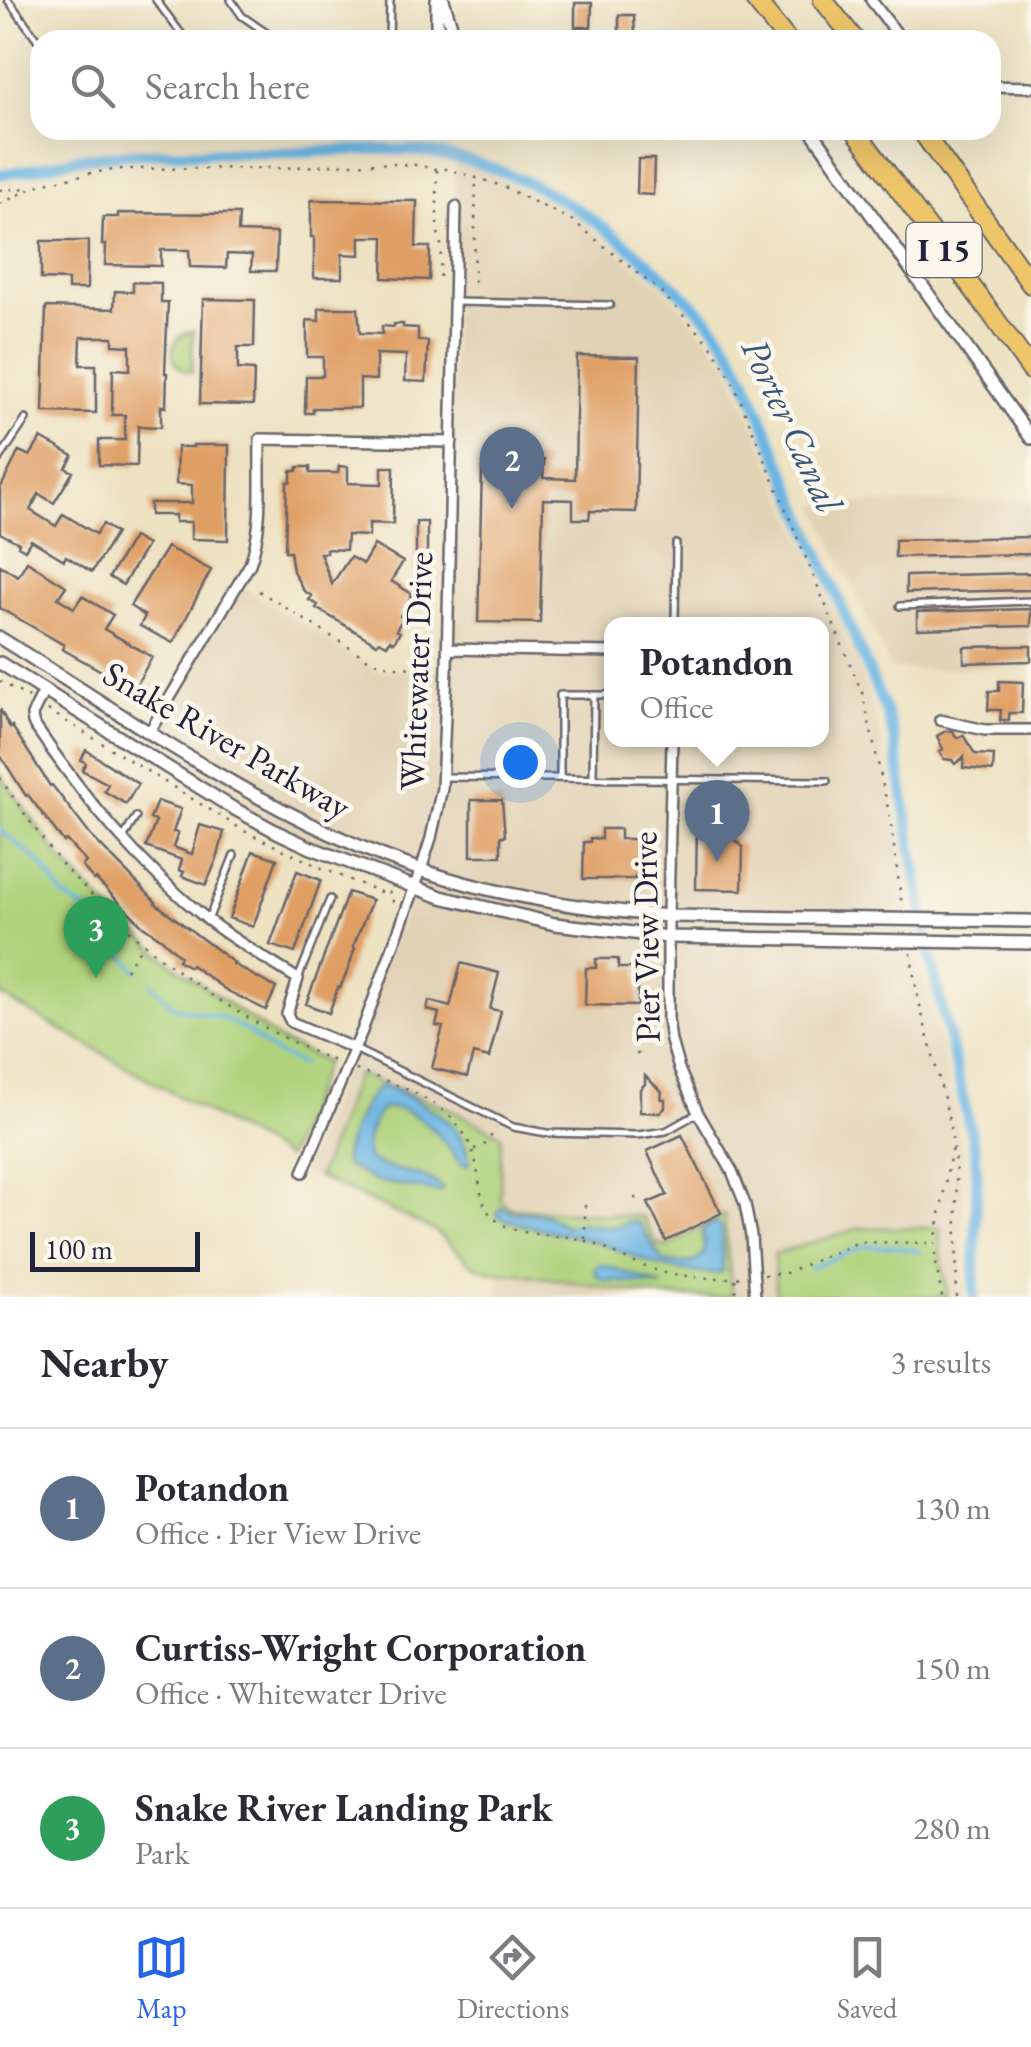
<!DOCTYPE html>
<html lang="en">
<head>
<meta charset="utf-8">
<style>
	:root { --surface:#fff; --page:#f7f7f7; --text:#2b2b33; --muted:#7c7c81; --line:#e1e1e2; --accent:#2563eb }
	body { margin:0; font-family:"EB Garamond",serif; background:var(--page); color:var(--text) }
	.scale { position:absolute; left:30px; bottom:25px; width:170px; box-sizing:border-box; padding-left:10px; border:5px solid #22223b; border-top:0; font-size:28px; line-height:35px; white-space:nowrap; color:#22223b; -webkit-text-stroke:8px #fbf7ec; paint-order:stroke }
	.you { position:absolute; left:520px; top:762px; width:35px; height:35px; margin:-25px; border:8px solid #fff; border-radius:50%; background:#1a73e8; box-shadow:0 0 0 15px #1a73e833 }
	.badge { display:grid; place-items:center; width:65px; height:65px; border-radius:50%; background:var(--accent); color:#fff; font-size:32px; font-weight:700 }
	.pin { position:absolute; translate:-50% -82px; filter:drop-shadow(0 2px 5px #0008) }
	.pin::after { content:''; position:absolute; top:52px; width:35px; height:30px; background:inherit; clip-path:polygon(0 0,100% 0,50% 100%) }
	.popup { position:absolute; left:604px; top:617px; width:225px; height:130px; box-sizing:border-box; display:grid; place-content:center; border-radius:20px; background:var(--surface); filter:drop-shadow(0 2px 8px #0005); font-size:32px; white-space:nowrap; color:var(--muted) }
	.popup b { font-size:38px; color:var(--text) }
	.popup::after { content:''; position:absolute; left:50%; top:100%; margin-left:-20px; border:20px solid transparent; border-top-color:var(--surface) }
	.list { margin:0; padding:0; list-style:none }
	h2 { display:flex; justify-content:space-between; align-items:center; height:130px; margin:0; padding:0 40px; font-size:42px }
	h2 small { font-size:32px; font-weight:400; color:var(--muted) }
	.list li { display:grid; grid-template-columns:65px 1fr auto; gap:30px; align-items:center; box-sizing:border-box; height:160px; padding:0 40px; border-top:2px solid var(--line) }
	.list b { display:block; font-size:38px; white-space:nowrap }
	.list p { margin:0; font-size:32px; white-space:nowrap; color:var(--muted) }
	.list em { font-size:32px; font-style:normal; color:var(--muted) }
	.icon { flex:none; width:55px; height:55px; fill:none; stroke:currentColor; stroke-width:2; stroke-linecap:round; stroke-linejoin:round }
	.map { position:relative; flex:none; width:1031px; height:1297px; overflow:hidden }
	.search { position:absolute; background:var(--surface); box-shadow:0 10px 40px #0002; left:30px; right:30px; top:30px; height:110px; display:flex; align-items:center; gap:25px; box-sizing:border-box; padding:0 35px; border-radius:30px; color:var(--muted); font-size:38px }
	.sheet { height:610px; background:var(--surface) }
	nav { display:flex; justify-content:space-around; align-items:center; box-sizing:border-box; height:140px; border-top:2px solid var(--line); background:var(--surface); font-size:28px; color:var(--muted) }
	nav a { display:grid; justify-items:center; gap:5px }
	nav .on { color:var(--accent) }
	.map>svg:first-child { display:block }
</style>
</head>
<body>
<div class="map">
<svg width="1031" height="1297" viewBox="0 0 1031 1297">
	<rect width="100%" height="100%" fill="#fbf7ec"/>
	<filter id="ink" filterUnits="userSpaceOnUse"><feTurbulence type="fractalNoise" baseFrequency=".01" numOctaves="2"/><feDisplacementMap in="SourceGraphic" scale="20" xChannelSelector="R" yChannelSelector="G"/><feConvolveMatrix kernelMatrix="1 2 1 2 8 2 1 2 1" color-interpolation-filters="sRGB"/></filter>
	<filter id="wash" filterUnits="userSpaceOnUse"><feTurbulence type="fractalNoise" baseFrequency=".0048" numOctaves="4" result="noise"/><feDisplacementMap in="SourceGraphic" scale="40" xChannelSelector="R" yChannelSelector="G"/><feGaussianBlur stdDeviation="2.25" result="paint"/><feColorMatrix in="noise" values="0 0 0 0 0 0 0 0 0 0 0 0 0 0 0 0 0 1.4 0 .05"/><feComposite in="paint" operator="in"/></filter>
	<g filter="url(#wash)">
		<rect width="100%" height="100%" fill="#ede2c2"/>
		<path fill="#e1d2b5" fill-rule="evenodd" d="M455,162L482,171L574,215L664,288L727,361L859,669L879,730L918,952L963,1149L962,1234L965,1297H499L498,1272L474,1266L435,1231L303,1172L414,887L277,832L141,751L150,731L239,585L379,672L447,668L456,207ZM612,624H822V740H612Z
			M1031,500V667L892,670L815,505Z"/>
		<path fill="#afd27a" stroke="#687a5a" stroke-width="2.5" d="M193,331L192,372C165,368 167,337 193,331Z
			M0,774L61,859L107,907L167,960L279,1040L326,1062L287,1158L0,995Z
			M357,1074L446,1107L501,1135L500,1200L511,1208L643,1217L656,1244L667,1247L724,1215L732,1297H666L522,1274L489,1271L474,1266L435,1231L318,1177Z
			M860,1228H940V1251L948,1297H776L774,1254Z"/>
		<path fill="#6ab5e3" stroke="#466c8f" stroke-width="2.5" d="M381,1086L388,1087C422,1103 465,1120 469,1163L467,1166L461,1165C446,1141 414,1101 381,1109C371,1125 363,1140 368,1158C391,1175 418,1167 441,1187L442,1190L438,1192L375,1181L347,1166L344,1162C344,1144 365,1095 381,1086Z
			M501,1207L510,1211L545,1214L565,1226L578,1223L616,1227L629,1221L639,1223L661,1259L664,1262C677,1263 703,1267 704,1250C705,1244 702,1238 702,1231L712,1223L720,1225L722,1232L723,1272C713,1275 704,1273 693,1272C648,1268 623,1248 582,1238C553,1230 529,1229 499,1217L497,1214Z
			M599,1265H605L663,1286L605,1280L597,1276L594,1270Z"/>
		<g fill="none" stroke-linecap="round" stroke-linejoin="round">
			<path stroke="#6ab5e3" stroke-width="4" d="M0,830L42,864L63,896L95,916L106,935L137,971
				M152,984L174,1007L224,1018L251,1034L275,1053L303,1065
				M810,1268L865,1246L899,1247L920,1252"/>
			<path stroke="#6ab5e3" stroke-width="11" d="M0,174C30,172 60,160 90,157C150,151 212,153 273,153C326,153 379,145 433,153C527,168 608,223 675,287C694,305 713,322 727,344C734,354 739,366 745,377L886,712L894,738L930,957L975,1151L977,1176L974,1297"/>
		</g>
		<g id="blocks">
			<path fill="#df9e64" d="M575,3H592L591,27H575Z
				M619,15H634L635,37H619Z
				M638,159H654L653,195L637,194Z
				M311,200L417,201L416,247H430L429,280L383,278L384,237H360V255L342,254V278H314V237H311Z
				M118,213L239,214L238,232L277,233L276,271H251L252,255L227,254L226,268L190,267L189,250H161V266L105,265L106,245H102L103,217H118Z
				M41,241H88L87,289H68V280L41,279Z
				M133,282L161,283V302H168L165,373H167L166,407L161,406V427L138,426L137,466L99,465V440H125V415H112L113,369L130,370V346L113,345V337H81L80,365H96V413L43,412L46,307L114,309L115,291L133,292Z
				M203,299L255,300L254,347H238V369L254,370L253,405L200,404Z
				M319,308H358L360,333L382,334V326L394,327V324H403V327L418,328V341H428L426,382L405,381L406,355L376,354V380L360,379V408H313V413H305L306,376H323V357H307V320L319,321Z
				M577,356L639,357L636,512L590,511L589,519H573V500L543,499L540,623L478,622L482,468L528,469V460H544L543,478L575,479Z
				M41,438L73,456L66,468L73,472L54,503L39,494L30,510L56,526L63,514L96,534L103,524L116,533L92,572L66,556L64,560L31,540L25,550L18,546L19,543L0,533V489L19,451L30,456Z
				M193,445H229L228,540L191,539V522H175V515H150V503H192V485L176,484L177,447H193Z
				M339,466L348,467V483L382,484V467H394L393,524L369,523V536L347,535L346,550L326,549V553H320L332,584L350,557L363,564L374,545L403,562L391,581L412,594L400,616L403,618L396,630L400,632L394,642L390,640L387,645L379,641L377,644L316,608L318,605L309,600L312,596L304,591L293,571L290,551H285L287,482H291V471H297L298,467H310V473H338Z
				M416,522H427V581H416Z
				M133,537L147,545L123,585L109,577Z
				M1031,537V554L895,557V540Z
				M167,547L211,570L173,643L140,626L145,616L130,606Z
				M27,561L66,586L58,598L74,608L82,596L113,615L104,629L152,657L134,689L62,649L64,645L0,608V565L18,576Z
				M1031,573V590L906,593V576Z
				M1031,609V626L917,629V612Z
				M1020,646H1031V661L964,663V647Z
				M999,681L1023,682L1022,713H1009V720H1000L1001,710H988L989,691H999Z
				M0,709L10,728L12,726L50,786L52,785L91,836L156,902L155,903L234,963L233,964L276,988L266,1010L226,990L191,965L189,967L178,960L180,956L162,939L143,926L96,879L94,880L82,866L86,862L66,840L64,842L28,795L26,796L0,755Z
				M946,731H953L957,738L963,735L975,754L994,755L993,771L963,768L964,757L955,764L952,760L944,759L939,752L943,749L937,736Z
				M86,750L138,784L126,804L104,791L108,784L82,770L86,763L81,760Z
				M471,800H502L505,836H501V856H471Z
				M157,801L181,809L173,832L178,833L173,847L192,854L200,825L224,832L218,856L206,885L182,876L184,872L179,870L182,860L146,847L156,821L150,819Z
				M697,819H728V833L743,847L742,890L696,889Z
				M601,829H620V839H642V877H635V879H583L584,842H590V838L601,839Z
				M253,851L277,859L253,927L229,918Z
				M297,871L321,880L295,953L270,945Z
				M348,892L372,900L353,947L355,948L349,967L340,988L338,987L329,1013L306,1004Z
				M596,959H618V968H638V1006L585,1005L586,968H596Z
				M461,963L499,973L490,1009L501,1011L489,1058L473,1054L467,1077L432,1068L443,1027L436,1026L439,1013L427,1010L429,1001L450,1007Z
				M645,1076L662,1092L661,1099H665V1108L660,1113L640,1112V1089L645,1084Z
				M682,1135L721,1213L666,1241L648,1203L667,1195L647,1151Z"/>
		</g>
	</g>
	<g filter="url(#ink)">
		<use href="#blocks" fill-opacity="0" stroke="#69656a" stroke-width="2.5"/>
		<g fill="none" stroke-linecap="round" stroke-linejoin="round">
			<defs>
				<path id="service" d="M8,0L40,43
					M156,0L186,40
					M231,0L242,16L277,40
					M389,40L390,0
					M454,302L610,305
					M0,458L26,419
					M900,606L1031,601
					M675,624L676,544
					M443,777L827,781
					M560,778V695H612
					M593,778L594,695
					M123,838L136,817
					M208,920L234,855
					M298,979L330,899
					M355,1049L513,1127L547,1133L638,1135L666,1131L698,1113"/>
				<path id="minor" d="M871,0L902,40
					M991,86L1031,87
					M448,649L612,652
					M44,691L32,715L33,723C83,797 138,864 208,920C236,942 268,960 298,979L287,1014L291,1022L355,1049
					M940,720L985,730H1031
					M150,731L250,564C264,524 259,481 260,439L452,442
					M672,740L668,916V1019L671,1041L679,1069L698,1113L732,1171L745,1204L751,1236L755,1297
					M303,1172L362,1031L421,870L431,838L442,788L447,668L456,207"/>
				<path id="tertiary" d="M443,0L452,29L460,40
					M437,40V0
					M811,130L1031,438
					M0,638C140,725 290,833 450,879C521,900 595,910 668,916L1031,921
					M0,663L231,807L277,832L309,847L441,897L555,924L668,937L1031,943"/>
				<path id="motorway" d="M755,0L787,40
					M823,0L855,40
					M855,130L991,313L1031,370
					M921,130L1031,284"/>
			</defs>
			<use href="#service" stroke="#69656a" stroke-width="10"/>
			<use href="#minor" stroke="#69656a" stroke-width="14"/>
			<use href="#tertiary" stroke="#69656a" stroke-width="16"/>
			<use href="#motorway" stroke="#69656a" stroke-width="22"/>
			<path stroke="#69656a" stroke-width="2.5" stroke-dasharray="2.5 8" stroke-linecap="butt" d="M437,170V229L441,244L440,280
				M0,190L26,188
				M0,204L41,184L96,172L123,169L281,168L369,163L418,165L433,169H448L502,186L573,221L661,292L710,344L731,378L863,695L890,817L902,906
				M474,282L476,178
				M259,591L366,658L392,667L428,668
				M0,681L29,698
				M48,710L246,832L326,870L385,894L389,892L394,900L388,905
				M0,778C19,805 37,833 58,859C70,875 86,888 100,903C169,972 249,1026 339,1063
				M911,953C917,1012 939,1068 950,1127C961,1183 955,1240 957,1297
				M126,970L142,946
				M636,1054H645
				M356,1070C405,1088 463,1104 476,1163C480,1180 479,1200 490,1214C512,1240 555,1232 584,1240C603,1246 621,1258 640,1265C672,1277 711,1280 746,1277
				M474,1149L486,1144L496,1128
				M634,1198H643
				M585,1239V1201
				M764,1275L786,1273L859,1242L935,1243
				M735,1279L736,1297
				M942,1297L936,1264L935,1243L952,1146"/>
			<use href="#service" stroke="#fff" stroke-width="5"/>
			<use href="#minor" stroke="#fff" stroke-width="9"/>
			<use href="#tertiary" stroke="#fff" stroke-width="11"/>
			<use href="#motorway" stroke="#eec569" stroke-width="18"/>
		</g>
	</g>
	<g text-anchor="middle" stroke-width="9" stroke-linejoin="round" paint-order="stroke">
		<rect fill="#fbf7ec" stroke="#636270" stroke-width="2.5" x="906.5" y="223" width="75" height="54" rx="8"/>
		<g font-size="32" font-weight="bold" fill="#22223b">
			<text x="944" y="261">I 15</text>
		</g>
		<g font-size="35" fill="#22223b" stroke="#fbf7ec">
			<text transform="translate(416 671) rotate(-88)" y="12">Whitewater Drive</text>
			<text transform="translate(227 740) rotate(30)" y="12">Snake River Parkway</text>
			<text transform="translate(646 937) rotate(-91)" y="12">Pier View Drive</text>
		</g>
		<g font-size="38" font-style="italic" fill="#3b5576" stroke="#fbf7ec">
			<text transform="translate(792 425) rotate(65)" y="13">Porter Canal</text>
		</g>
	</g>
</svg>
<div class="scale">100 m</div>
<div class="you"></div>
<div class="pin badge" style="left:717px;top:862px;background:#5c6f8a">1</div>
<div class="popup"><b>Potandon</b>Office</div>
<div class="pin badge" style="left:512px;top:509px;background:#5c6f8a">2</div>
<div class="pin badge" style="left:96px;top:978px;background:#2e9e5b">3</div>
<div class="search"><svg class="icon" aria-label="search" viewBox="0 0 24 24"><circle cx="10" cy="10" r="6"/><path d="M15 15l6 6"/></svg>Search here</div>
</div>
<section class="sheet">
<h2>Nearby<small>3 results</small></h2>
<ul class="list">
<li><span class="badge" style="background:#5c6f8a">1</span><div><b>Potandon</b><p>Office · Pier View Drive</p></div><em>130 m</em></li>
<li><span class="badge" style="background:#5c6f8a">2</span><div><b>Curtiss-Wright Corporation</b><p>Office · Whitewater Drive</p></div><em>150 m</em></li>
<li><span class="badge" style="background:#2e9e5b">3</span><div><b>Snake River Landing Park</b><p>Park</p></div><em>280 m</em></li>
</ul>
</section>
<nav>
<a class="on"><svg class="icon" aria-label="map" viewBox="0 0 24 24"><path d="M3 6l6-2 6 2 6-2v14l-6 2-6-2-6 2zM9 4v14M15 6v14"/></svg>Map</a>
<a><svg class="icon" aria-label="directions" viewBox="0 0 24 24"><path d="M12 3l9 9-9 9-9-9zM9 14v-3h6M13 9l2 2-2 2"/></svg>Directions</a>
<a><svg class="icon" aria-label="saved" viewBox="0 0 24 24"><path d="M7 4h10v16l-5-4-5 4z"/></svg>Saved</a>
</nav>
</body>
</html>
